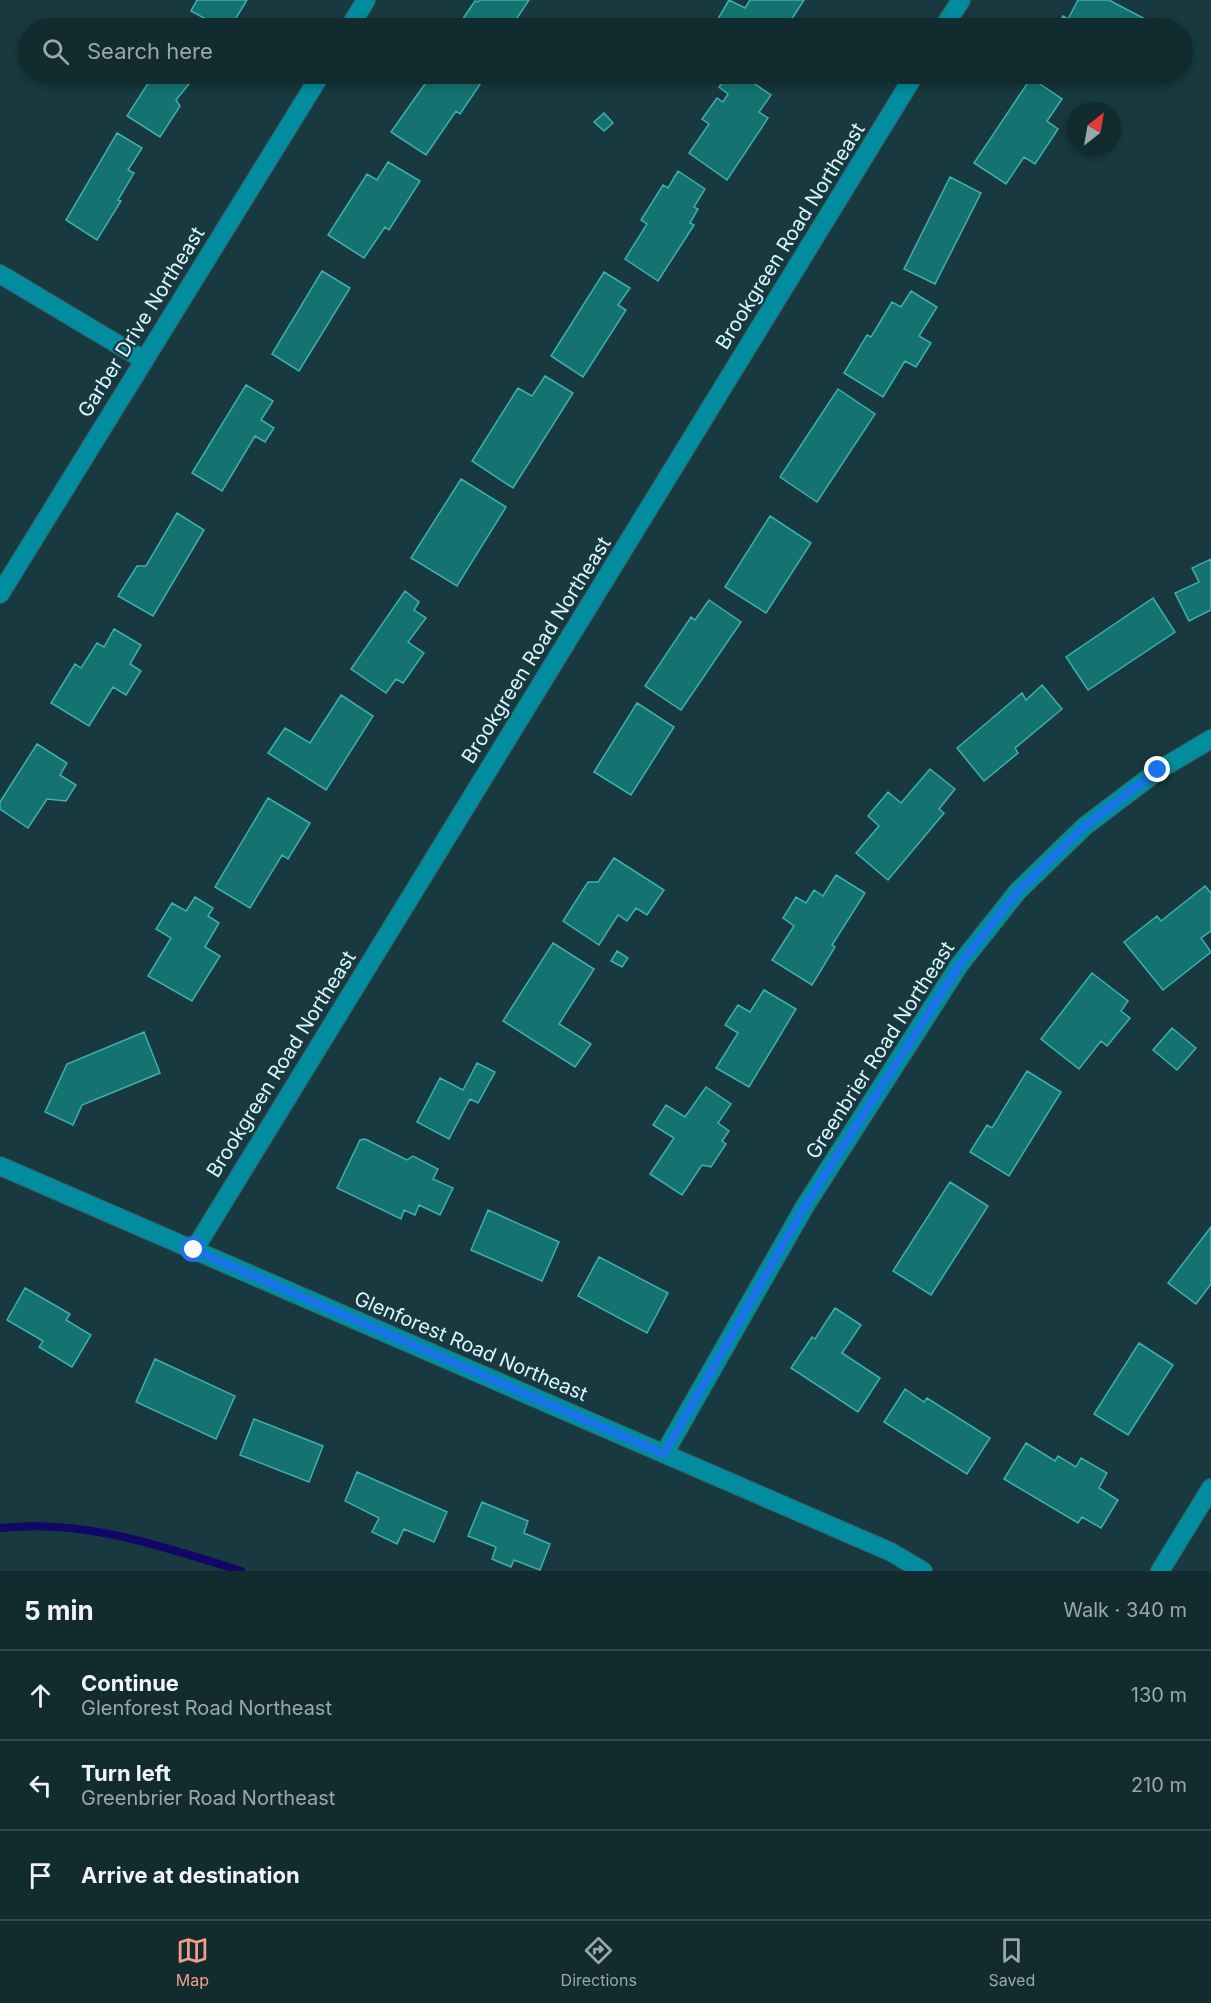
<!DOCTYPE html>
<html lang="en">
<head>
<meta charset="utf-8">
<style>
	:root { --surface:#112b2f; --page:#1e373b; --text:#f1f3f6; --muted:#9ca7aa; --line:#30474b; --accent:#f49d8c }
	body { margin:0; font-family:Inter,sans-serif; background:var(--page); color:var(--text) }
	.compass { position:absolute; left:1067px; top:102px; width:54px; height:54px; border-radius:50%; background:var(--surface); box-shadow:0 3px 9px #0003; rotate:31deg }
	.stop { position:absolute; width:18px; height:18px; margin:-14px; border:4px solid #1a73e8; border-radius:50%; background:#fff }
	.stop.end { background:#1a73e8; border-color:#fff; box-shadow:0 2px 6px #0008 }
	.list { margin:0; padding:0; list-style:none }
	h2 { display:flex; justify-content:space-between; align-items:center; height:78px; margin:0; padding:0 24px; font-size:26px }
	h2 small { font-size:20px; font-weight:400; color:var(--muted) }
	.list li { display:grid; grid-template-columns:39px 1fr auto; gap:18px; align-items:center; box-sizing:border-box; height:90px; padding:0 24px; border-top:2px solid var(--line) }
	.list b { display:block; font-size:22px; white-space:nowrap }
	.list p { margin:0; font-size:20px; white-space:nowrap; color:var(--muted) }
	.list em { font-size:20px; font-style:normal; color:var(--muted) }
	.icon { flex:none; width:33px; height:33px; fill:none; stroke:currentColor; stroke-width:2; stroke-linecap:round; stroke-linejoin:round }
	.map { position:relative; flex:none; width:1211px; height:1571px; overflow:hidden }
	.search { position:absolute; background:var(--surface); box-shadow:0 3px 9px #0003; left:18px; right:18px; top:18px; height:66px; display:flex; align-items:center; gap:15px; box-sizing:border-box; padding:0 21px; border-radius:33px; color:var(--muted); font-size:22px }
	.sheet { height:348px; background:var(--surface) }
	nav { display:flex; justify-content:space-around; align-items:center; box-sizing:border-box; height:84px; border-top:2px solid var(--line); background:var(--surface); font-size:16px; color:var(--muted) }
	nav a { display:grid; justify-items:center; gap:3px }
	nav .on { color:var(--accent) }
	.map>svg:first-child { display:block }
</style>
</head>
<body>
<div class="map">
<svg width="1211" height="1571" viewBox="0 0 1211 1571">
	<rect width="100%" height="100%" fill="#17393f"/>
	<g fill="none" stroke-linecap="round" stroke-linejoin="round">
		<path stroke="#120766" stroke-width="8" d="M0,1528C85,1519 161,1546 241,1571"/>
	</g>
	<path fill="#147371" stroke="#3db1ae" stroke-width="1.5" d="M197,0H247L230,28H222L191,11Z
		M480,0H529L513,24L520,28H469L460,23L475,1L478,2Z
		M729,0L745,8L750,0H804L786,28H734L718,19Z
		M1078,0H1109L1147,20L1142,28H1056L1063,16L1068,19Z
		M154,74H197L176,100L180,106L160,137L127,116Z
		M432,74L438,76L439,74H480L485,77L460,114L456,111L426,155L391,132Z
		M729,74H740L771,95L759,112L768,118L727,180L689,153L709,124L702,119L717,98L723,102L728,94L719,87Z
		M1031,78L1062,99L1047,121L1058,129L1035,164L1024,157L1006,184L974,163Z
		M604,113L613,123L604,131L594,122Z
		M117,133L142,148L128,170L134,173L118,200L121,201L97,240L66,220Z
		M388,162L420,181L389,230L385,227L364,258L328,235L367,174L377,180Z
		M678,171L705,189L694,207L698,209L690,223L694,225L658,281L625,259L647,224L641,220L663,185L668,188Z
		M950,177L981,193L935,284L904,269Z
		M322,271L350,288L299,371L272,354Z
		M604,272L630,288L618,305L626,310L583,377L551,356Z
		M911,291L937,307L919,336L931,343L916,367L905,361L883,397L844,373L867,335L871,337L892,302L901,307Z
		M545,376L573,393L513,488L472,461L518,388L532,396Z
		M246,385L273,401L261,420L274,428L265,442L255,436L222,491L192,473Z
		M838,389L875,414L817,502L780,477Z
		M461,479L506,507L457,586L411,558Z
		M177,513L204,530L153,616L118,596L137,566H146Z
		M770,516L811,543L766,613L725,587Z
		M1211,559V610L1189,621L1175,593L1199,582L1192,568Z
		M405,591L419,602L414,610L426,618L408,642L424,653L403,683L396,679L386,693L351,669Z
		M1153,598L1175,632L1088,690L1066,657Z
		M709,600L741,622L681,710L645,686L691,617L695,620Z
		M114,629L141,645L130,664L141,671L126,695L113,687L89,726L51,703L75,664L81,668L97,643L104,647Z
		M1042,685L1062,709L1015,748L1018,753L984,781L957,748L1022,693L1026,700Z
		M341,695L373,716L326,790L268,753L285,728L310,743Z
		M637,703L674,727L631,795L594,772Z
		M37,744L67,763L60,775L76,785L66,801L47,799L28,828L0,809V802Z
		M930,769L955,789L939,809L944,813L888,880L856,853L879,826L868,816L888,792L901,803Z
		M268,798L310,823L288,859L282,855L250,908L215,887Z
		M614,858L664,890L647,915L636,908L627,921L618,915L599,945L563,921L588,882H598Z
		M836,875L865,893L832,945L835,947L812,985L772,960L794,926L783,918L796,897L806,903L814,890L823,896Z
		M1205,886L1211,893V931L1201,938L1211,952L1163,990L1124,942L1157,916L1161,921Z
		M195,897L213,908L208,916L219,923L205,947L220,956L192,1001L148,976L171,938L156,929L172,903L186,911Z
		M553,943L594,969L559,1024L591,1044L575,1067L503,1021Z
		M617,951L628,958L622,967L611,961Z
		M1092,973L1128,1001L1121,1011L1130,1018L1107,1046L1101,1041L1079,1069L1041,1039Z
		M764,990L796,1009L749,1087L716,1068L738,1033L725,1025L738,1005L750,1012Z
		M1172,1028L1196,1048L1177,1070L1153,1050Z
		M144,1032L160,1073L82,1105L73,1125L45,1112L67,1064Z
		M477,1063L495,1072L478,1103L470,1099L449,1139L417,1122L440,1078L463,1090Z
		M1027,1071L1061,1092L1009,1176L970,1152L987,1125L992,1128Z
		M706,1087L731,1104L718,1123L729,1131L722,1141L726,1144L711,1167L702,1165L682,1195L650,1174L674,1138L653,1125L666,1105L685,1117Z
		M365,1139L407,1160L413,1156L438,1169L433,1179L453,1188L440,1215L419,1205L415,1215L404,1210L401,1219L337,1188L360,1140Z
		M950,1182L988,1206L931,1295L893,1271Z
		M488,1210L559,1242L542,1281L471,1250Z
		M1211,1227V1284L1196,1304L1168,1283Z
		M599,1257L668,1293L647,1333L578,1296Z
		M25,1288L70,1314L66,1320L91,1335L72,1367L39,1347L43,1341L7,1320Z
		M835,1308L861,1325L842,1353L880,1378L858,1412L791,1368L812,1337L815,1339Z
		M1139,1343L1173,1365L1128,1435L1094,1414Z
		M155,1359L235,1396L216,1439L136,1402Z
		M905,1389L924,1402L927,1398L990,1438L967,1474L884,1422Z
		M254,1419L323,1446L309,1482L240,1455Z
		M1026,1443L1055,1461L1058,1456L1076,1467L1081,1458L1107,1473L1099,1488L1118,1500L1101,1528L1082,1517L1078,1523L1004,1479Z
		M357,1472L447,1512L434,1542L404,1529L397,1544L372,1532L379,1518L345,1501Z
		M482,1502L528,1521L524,1533L550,1544L540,1570L514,1560L511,1567L492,1559L496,1547L468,1536Z"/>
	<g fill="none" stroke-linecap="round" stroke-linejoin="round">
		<defs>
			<path id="minor" d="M349,28L366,0
				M943,28L961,0
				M0,274L144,360
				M0,594L321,74
				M0,1166L891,1552L923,1571
				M194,1250L915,74
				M664,1454L805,1206L960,964L1018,891L1085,826L1159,770L1211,739
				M1160,1571L1211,1488"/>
		</defs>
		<use href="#minor" stroke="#39585e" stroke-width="20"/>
		<use href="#minor" stroke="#028ca0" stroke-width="18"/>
	</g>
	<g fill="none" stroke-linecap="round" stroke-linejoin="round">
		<path stroke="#1a73e8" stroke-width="8" d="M194,1250L664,1454L805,1206L960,964L1018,891L1085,826L1158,770"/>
	</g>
	<g text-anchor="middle" stroke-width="4.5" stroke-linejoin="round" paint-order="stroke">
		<g font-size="20" fill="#dbf7fd" stroke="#17393f">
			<text transform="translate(790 236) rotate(-58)" y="7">Brookgreen Road Northeast</text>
			<text transform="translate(141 322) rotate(-58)" y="7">Garber Drive Northeast</text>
			<text transform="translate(536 650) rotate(-58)" y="7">Brookgreen Road Northeast</text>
			<text transform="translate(880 1050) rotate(-57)" y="7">Greenbrier Road Northeast</text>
			<text transform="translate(281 1064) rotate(-58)" y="7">Brookgreen Road Northeast</text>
			<text transform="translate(471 1346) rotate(23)" y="7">Glenforest Road Northeast</text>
		</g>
	</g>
</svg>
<svg class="compass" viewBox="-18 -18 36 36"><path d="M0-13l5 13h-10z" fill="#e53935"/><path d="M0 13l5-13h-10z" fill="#9ca7aa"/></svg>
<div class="stop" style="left:194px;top:1250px"></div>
<div class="stop end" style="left:1158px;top:770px"></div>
<div class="search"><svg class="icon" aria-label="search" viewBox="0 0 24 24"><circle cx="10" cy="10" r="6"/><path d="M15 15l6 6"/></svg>Search here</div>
</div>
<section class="sheet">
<h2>5 min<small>Walk · 340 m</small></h2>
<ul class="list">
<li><svg class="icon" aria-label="ahead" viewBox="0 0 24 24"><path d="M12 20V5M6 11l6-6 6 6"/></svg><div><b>Continue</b><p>Glenforest Road Northeast</p></div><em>130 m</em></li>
<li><svg class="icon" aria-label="left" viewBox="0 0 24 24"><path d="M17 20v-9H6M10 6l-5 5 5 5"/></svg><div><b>Turn left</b><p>Greenbrier Road Northeast</p></div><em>210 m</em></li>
<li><svg class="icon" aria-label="arrive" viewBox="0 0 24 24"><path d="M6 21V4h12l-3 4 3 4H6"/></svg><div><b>Arrive at destination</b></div></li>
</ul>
</section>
<nav>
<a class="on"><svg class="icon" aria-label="map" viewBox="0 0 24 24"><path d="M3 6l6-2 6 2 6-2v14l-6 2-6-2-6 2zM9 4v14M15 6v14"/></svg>Map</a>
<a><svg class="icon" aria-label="directions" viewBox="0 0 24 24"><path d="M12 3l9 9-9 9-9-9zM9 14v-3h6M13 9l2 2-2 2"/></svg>Directions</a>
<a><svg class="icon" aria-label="saved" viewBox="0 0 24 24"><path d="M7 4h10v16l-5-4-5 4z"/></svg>Saved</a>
</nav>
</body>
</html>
